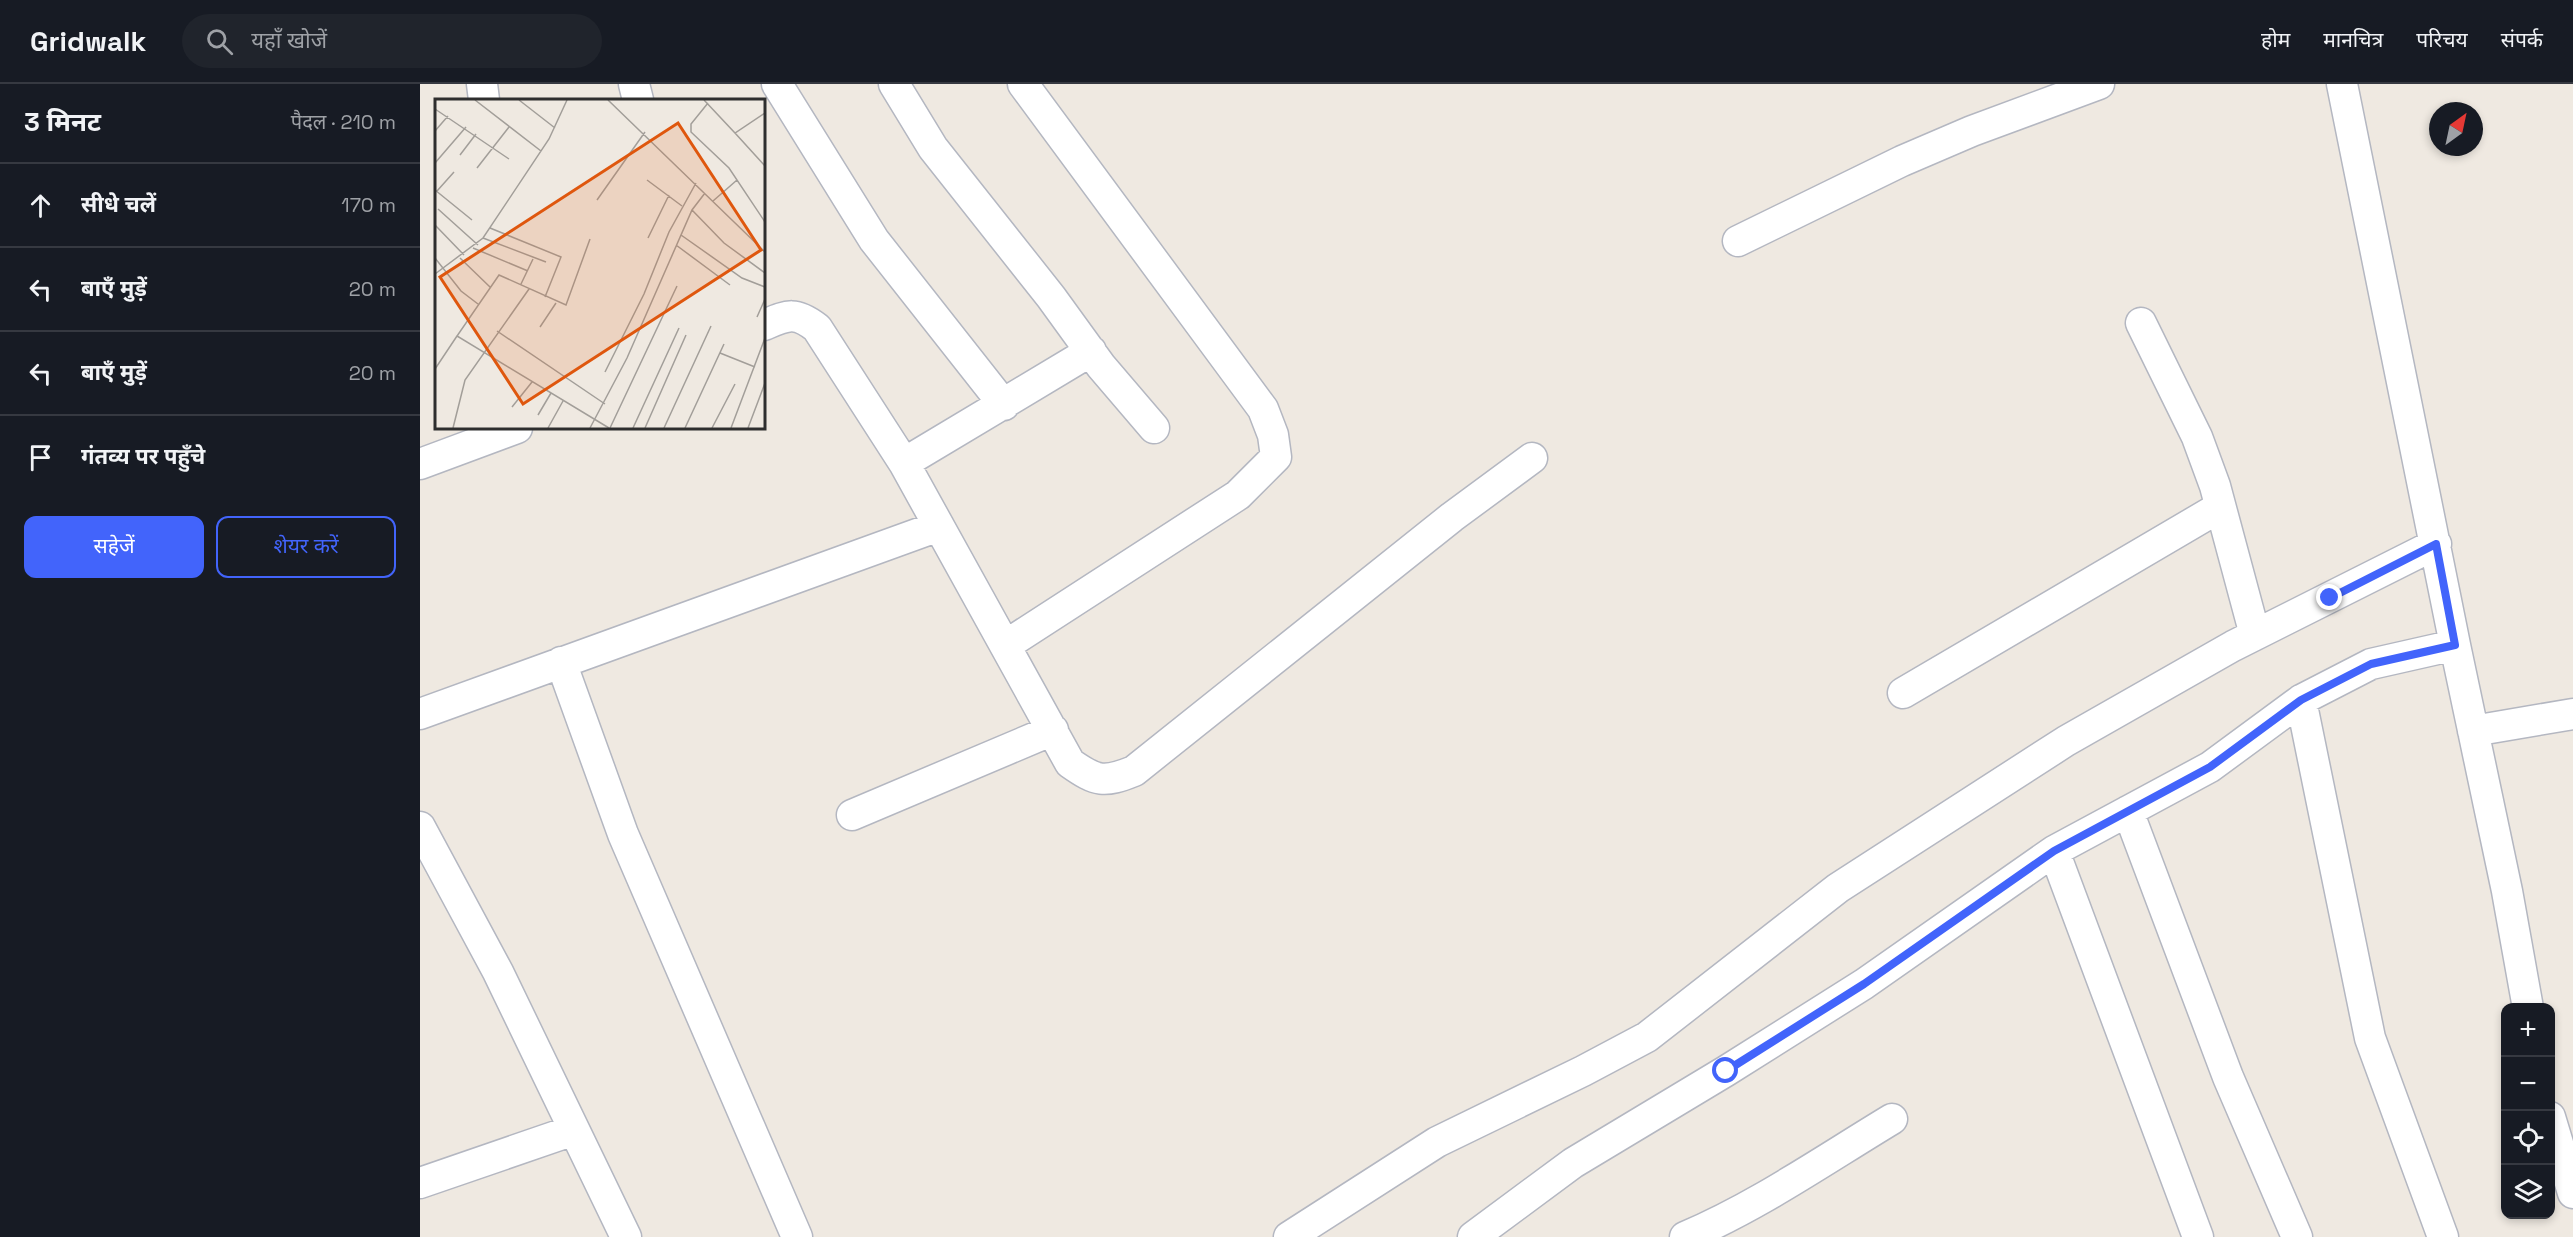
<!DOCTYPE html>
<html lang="hi">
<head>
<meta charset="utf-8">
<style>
	:root { --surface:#171b24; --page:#20242c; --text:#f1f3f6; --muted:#9ea1a6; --line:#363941; --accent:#4264fb }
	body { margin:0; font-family:"Space Grotesk","Noto Sans Devanagari",sans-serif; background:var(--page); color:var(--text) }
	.controls { position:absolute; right:18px; bottom:18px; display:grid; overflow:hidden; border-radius:12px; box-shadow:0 3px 9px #0003 }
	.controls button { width:54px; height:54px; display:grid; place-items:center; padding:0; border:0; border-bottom:2px solid var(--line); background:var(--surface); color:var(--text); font:30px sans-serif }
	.compass { position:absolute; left:2009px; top:18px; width:54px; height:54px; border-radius:50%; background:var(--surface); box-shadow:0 3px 9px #0003; rotate:33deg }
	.stop { position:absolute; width:18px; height:18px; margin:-14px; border:4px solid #4264fb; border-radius:50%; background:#fff }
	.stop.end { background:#4264fb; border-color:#fff; box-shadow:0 2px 6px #0008 }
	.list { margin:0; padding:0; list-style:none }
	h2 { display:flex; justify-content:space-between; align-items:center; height:78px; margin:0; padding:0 24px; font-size:26px }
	h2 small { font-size:20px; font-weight:400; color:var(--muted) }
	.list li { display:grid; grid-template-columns:39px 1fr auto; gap:18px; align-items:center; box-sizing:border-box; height:84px; padding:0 24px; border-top:2px solid var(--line) }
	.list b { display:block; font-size:22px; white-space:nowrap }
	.list em { font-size:20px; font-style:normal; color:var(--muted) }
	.actions { display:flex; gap:12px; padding:18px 24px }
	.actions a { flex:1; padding:14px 0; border:2px solid var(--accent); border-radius:12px; text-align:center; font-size:21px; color:var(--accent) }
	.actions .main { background:var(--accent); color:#fff }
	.icon { flex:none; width:33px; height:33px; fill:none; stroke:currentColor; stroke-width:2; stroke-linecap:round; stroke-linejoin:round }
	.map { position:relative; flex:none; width:2153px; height:1153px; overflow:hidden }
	header { display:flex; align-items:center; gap:36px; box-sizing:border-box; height:84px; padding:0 30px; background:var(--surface); border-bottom:2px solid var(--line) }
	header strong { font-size:28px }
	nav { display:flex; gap:33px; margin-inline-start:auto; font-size:21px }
	.search { width:420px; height:54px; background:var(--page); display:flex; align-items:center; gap:15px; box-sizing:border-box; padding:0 21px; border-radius:33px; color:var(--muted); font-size:22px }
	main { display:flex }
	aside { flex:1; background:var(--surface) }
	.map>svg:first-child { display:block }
</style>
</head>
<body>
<header>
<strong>Gridwalk</strong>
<div class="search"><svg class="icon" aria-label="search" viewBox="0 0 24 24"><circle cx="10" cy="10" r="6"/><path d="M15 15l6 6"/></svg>यहाँ खोजें</div>
<nav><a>होम</a><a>मानचित्र</a><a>परिचय</a><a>संपर्क</a></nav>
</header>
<main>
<aside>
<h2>3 मिनट<small>पैदल · 210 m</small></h2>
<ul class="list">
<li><svg class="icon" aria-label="ahead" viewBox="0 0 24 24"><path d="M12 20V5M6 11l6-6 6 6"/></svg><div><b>सीधे चलें</b></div><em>170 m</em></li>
<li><svg class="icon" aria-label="left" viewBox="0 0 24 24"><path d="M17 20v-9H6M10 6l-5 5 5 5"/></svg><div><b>बाएँ मुड़ें</b></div><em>20 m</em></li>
<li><svg class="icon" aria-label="left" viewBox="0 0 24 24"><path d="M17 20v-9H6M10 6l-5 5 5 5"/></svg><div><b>बाएँ मुड़ें</b></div><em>20 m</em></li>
<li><svg class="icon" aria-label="arrive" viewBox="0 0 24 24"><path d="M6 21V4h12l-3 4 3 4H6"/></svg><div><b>गंतव्य पर पहुँचे</b></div></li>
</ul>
<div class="actions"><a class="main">सहेजें</a><a>शेयर करें</a></div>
</aside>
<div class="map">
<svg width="2153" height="1153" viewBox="0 0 2153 1153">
	<rect width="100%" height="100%" fill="#efe9e1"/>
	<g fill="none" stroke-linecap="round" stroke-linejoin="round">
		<defs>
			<path id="minor" d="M62,0L64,16
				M214,0L218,16
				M357,0L454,156L584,321
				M474,0L513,64L631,213L681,282L734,344
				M1922,0L2035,561L2087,807L2108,924
				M1318,157L1482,77L1552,47L1679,0
				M1721,239L1777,353L1795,402L1835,551
				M344,241C368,231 375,227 397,244L484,379L650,679C677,698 684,699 714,687L1032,433L1112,374
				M484,379L671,267
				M0,380L97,344
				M586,561L818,411L856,373L853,351L843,325L603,0
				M141,578L203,750L377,1153
				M1483,609L1800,423
				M1881,616L1950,954L2023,1153
				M0,630L519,442
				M2053,647L2153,630
				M1708,727L1808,993L1877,1153
				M432,731L633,646
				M0,743L78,888L206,1153
				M1634,767L1778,1153
				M2130,1033L2153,1109
				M0,1099L154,1046
				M869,1153L1017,1058L1163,987L1227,953L1418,804L1646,657L1813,562L2016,460
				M1053,1153L1153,1079L1306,987L1444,900L1634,767L1790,683L1881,616L1951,580L2035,561
				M1265,1153C1338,1122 1404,1076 1472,1035"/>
		</defs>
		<use href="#minor" stroke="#b4b7c1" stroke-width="33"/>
		<use href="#minor" stroke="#fff" stroke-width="30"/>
	</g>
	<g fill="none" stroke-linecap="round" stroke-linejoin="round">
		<path stroke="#4264fb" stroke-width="8" d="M1306,987L1444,900L1634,767L1790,683L1881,616L1951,580L2035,561L2016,460L1910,514"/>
	</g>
	<g transform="translate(15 15)">
		<rect width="330" height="330" fill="#efe9e1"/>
		<path fill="none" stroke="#a29e99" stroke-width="1.5" d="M40,1L106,52M84,1L120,29M173,1L330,153M269,1L300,34L330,14M273,4L256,25V33L294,69L330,123M0,10L74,60M0,32L13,17M300,34L330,67M25,56L41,35M0,64L31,28M42,69L74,28M212,81L247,107M0,91L37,121M2,92L19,73M162,101L210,33M278,102L302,81M3,110L43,146M257,111L289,144L330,174M0,126L29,156M55,129L126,158L110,198M246,136L307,179L330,188M48,139L111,163M213,139L234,96M155,140L131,206L64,176L22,237L174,329M241,146L295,186M38,149L93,172M0,159L26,192L43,205M25,159L55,188M0,175L48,139L114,40L132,1M86,185L98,160M322,218L330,200M105,228L121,204M62,232L170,305M285,254L320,268M0,270L22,237M170,273L209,195L234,133L261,84M77,308L97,283M103,316L116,294M18,329L30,281L94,190M113,329L128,302M155,329L192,259L257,111L270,94M175,329L242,187M198,329L244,229M210,329L251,236M229,329L276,227M250,329L289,245M277,329L300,285M296,329L330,239M313,329L330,284"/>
		<path fill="#df570e" fill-opacity="0.15" stroke="#df570e" stroke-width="3" d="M243,24L326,151L88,305L5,178Z"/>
		<rect width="330" height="330" fill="none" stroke="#2e2e2e" stroke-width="3"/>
	</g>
</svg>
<div class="controls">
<button>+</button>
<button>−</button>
<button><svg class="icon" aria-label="locate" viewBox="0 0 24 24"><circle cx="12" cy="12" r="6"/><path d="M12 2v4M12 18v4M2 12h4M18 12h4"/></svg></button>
<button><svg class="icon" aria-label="layers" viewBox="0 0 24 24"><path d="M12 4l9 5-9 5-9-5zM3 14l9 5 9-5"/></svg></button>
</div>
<svg class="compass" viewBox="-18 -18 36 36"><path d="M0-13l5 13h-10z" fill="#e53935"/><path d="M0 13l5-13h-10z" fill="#9ea1a6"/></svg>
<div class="stop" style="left:1306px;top:987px"></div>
<div class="stop end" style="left:1910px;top:514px"></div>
</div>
</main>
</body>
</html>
